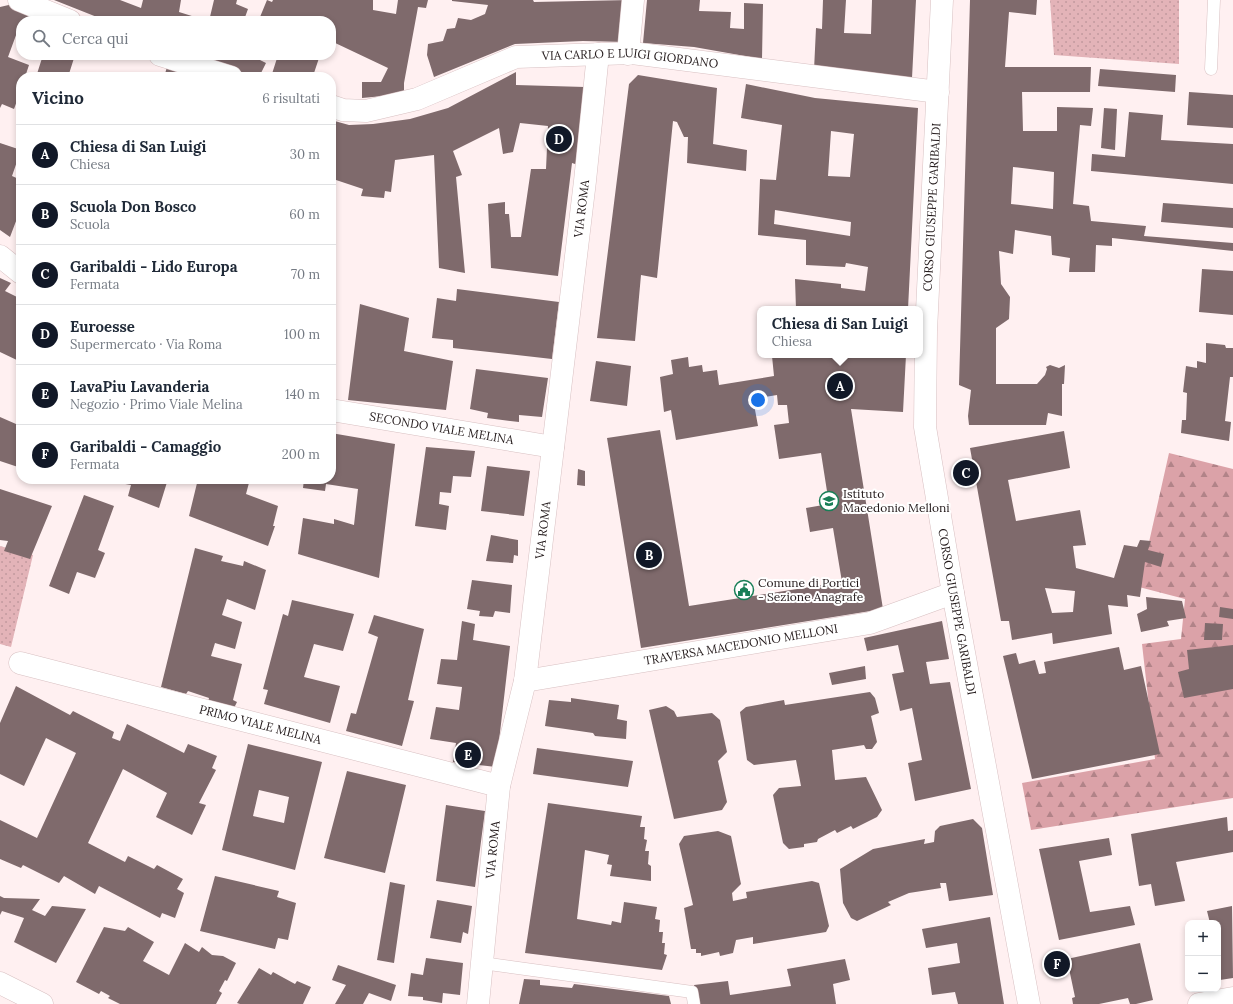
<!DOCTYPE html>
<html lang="it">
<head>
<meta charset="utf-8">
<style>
	:root { --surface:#fff; --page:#f2f2f3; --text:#1f2937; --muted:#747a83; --line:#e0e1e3; --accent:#111827 }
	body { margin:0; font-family:Lora,serif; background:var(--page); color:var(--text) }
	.controls { position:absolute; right:12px; bottom:12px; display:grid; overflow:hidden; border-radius:8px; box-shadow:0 2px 6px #0003 }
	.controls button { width:36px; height:36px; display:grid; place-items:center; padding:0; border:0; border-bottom:1px solid var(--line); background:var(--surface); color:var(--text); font:20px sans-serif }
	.you { position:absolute; left:758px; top:400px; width:14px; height:14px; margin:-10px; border:3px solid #fff; border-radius:50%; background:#1a73e8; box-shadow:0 0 0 6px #1a73e833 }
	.badge { display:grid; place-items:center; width:26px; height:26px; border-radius:50%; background:var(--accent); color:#fff; font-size:13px; font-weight:700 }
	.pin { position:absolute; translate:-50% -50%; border:2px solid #fff; box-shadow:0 1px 4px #0006 }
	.popup { position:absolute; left:757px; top:306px; width:166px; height:52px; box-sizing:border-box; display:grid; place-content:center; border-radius:8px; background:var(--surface); filter:drop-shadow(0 1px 3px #0005); font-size:13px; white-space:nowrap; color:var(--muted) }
	.popup b { font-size:15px; color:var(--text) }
	.popup::after { content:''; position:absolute; left:50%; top:100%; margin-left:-8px; border:8px solid transparent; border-top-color:var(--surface) }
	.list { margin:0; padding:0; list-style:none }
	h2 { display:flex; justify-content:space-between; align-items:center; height:52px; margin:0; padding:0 16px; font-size:17px }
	h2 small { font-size:13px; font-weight:400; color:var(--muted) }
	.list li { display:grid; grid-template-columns:26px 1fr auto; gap:12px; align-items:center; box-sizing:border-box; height:60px; padding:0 16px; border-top:1px solid var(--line) }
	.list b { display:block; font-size:15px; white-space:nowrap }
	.list p { margin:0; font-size:13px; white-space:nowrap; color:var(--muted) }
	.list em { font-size:13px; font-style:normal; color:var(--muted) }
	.icon { flex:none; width:22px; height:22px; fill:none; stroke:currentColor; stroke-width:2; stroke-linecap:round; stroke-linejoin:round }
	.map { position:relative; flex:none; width:1233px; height:1004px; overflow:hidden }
	.search { position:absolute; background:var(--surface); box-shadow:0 2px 6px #0003; left:16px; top:16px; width:320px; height:44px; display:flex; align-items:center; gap:10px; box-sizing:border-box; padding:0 14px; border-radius:16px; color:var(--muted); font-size:15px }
	.panel { position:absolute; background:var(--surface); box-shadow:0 2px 6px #0003; left:16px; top:72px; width:320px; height:412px; border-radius:16px }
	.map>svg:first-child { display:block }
</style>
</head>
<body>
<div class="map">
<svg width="1233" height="1004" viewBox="0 0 1233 1004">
	<defs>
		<pattern id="forest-firs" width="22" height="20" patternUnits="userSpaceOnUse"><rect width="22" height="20" fill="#dba2a8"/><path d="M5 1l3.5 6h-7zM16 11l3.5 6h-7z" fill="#b18388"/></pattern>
		<pattern id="garden-dots" width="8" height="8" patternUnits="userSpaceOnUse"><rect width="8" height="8" fill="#e3b3b8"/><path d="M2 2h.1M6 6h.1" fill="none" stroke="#c2999e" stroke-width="1.8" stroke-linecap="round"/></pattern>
	</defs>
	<rect width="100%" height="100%" fill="#fff0f1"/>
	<path fill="url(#forest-firs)" d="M1169,453L1233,469V798L1031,830L1022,783L1155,759L1142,644L1181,639L1185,599L1139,587Z"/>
	<path fill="url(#garden-dots)" d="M1050,0H1179V64L1054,55Z
		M0,546L33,555L11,647L0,644Z"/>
	<path fill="#7f6a6c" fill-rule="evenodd" d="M54,0H120L141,8L143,0H181L179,12L195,17L194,21H107Z
		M214,0H237L236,4L248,9L244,20L247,21H209Z
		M267,0L272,2L273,0H373V10L396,14L398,0H428L426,8L418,7L404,83V94L362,98V82H381L388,68L331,41V21H269L260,17Z
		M452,0H533L534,2L630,0L626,42L583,41L515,44L434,77L427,55L428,44L443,41L447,29L455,28L458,18L471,20L485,14L488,5L452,1Z
		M647,0H700L699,11L731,12L730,28L744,29V3L763,4L762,59L694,47L643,43Z
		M823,0H846L844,33L871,34L872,0H916L912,78L814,70L816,28L822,29Z
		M970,0H1037L1036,15L1009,12L1005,67H1091L1090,92H1022L1023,131H1057V107L1093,108L1091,126L1080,125L1073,204L1089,206L1091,221L1146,226L1144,236L1233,243V251L1112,238V246L1096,245L1095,272H1069L1070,258L1052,255L1051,236L1015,230L1013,254L999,251L1001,284L1010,297L1009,319L996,328V384H1037L1045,375L1047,369L1046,367L1050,365L1059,368L1065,365L1064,384H1062V416L1048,413L1046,425H969L968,416L971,390L959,385ZM1013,167L1054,172L1053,209L1011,204Z
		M13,4L42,17L41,21H21V27H19L8,57L29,65L25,77H21V90L14,109L2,104L0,108V7Z
		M43,55H75L68,77H36Z
		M192,55H250L266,63L259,77H256Z
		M278,55H320L314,73L324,77H271Z
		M167,67L193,77H164Z
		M1100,69L1176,75L1175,92L1098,86Z
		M516,72V85L585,87L578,165L572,163L558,276L491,268L488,204L505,202V214H509L511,237H521L531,169H546L548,126L520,123L513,152L503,154L499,128L453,151L462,175L456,177L465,273L439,268L434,155L395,160L391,192L385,191L384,198L361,196L363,189L336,180L331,194V120L349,125L373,124L410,119L448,108Z
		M638,75L717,88L713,144L747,150L746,171L687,163L688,137H684L677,122L673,121L657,278L641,275L635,341L597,338L629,84Z
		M746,84L815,98L918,108L908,309H796L795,279L841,284V288L865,291L868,267L846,263L845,267L806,265V240L758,235L760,179L776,180L782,125L741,118ZM831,131L854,134L850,177L828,176ZM775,210L851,222L850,236L774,224Z
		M1189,92L1233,95V128L1187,125Z
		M1104,108L1117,109L1115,150L1101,148Z
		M1129,112L1163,115L1161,140L1233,144V184L1091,171L1092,154L1125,157Z
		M0,143L21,150L12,176L21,180V208L10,237L0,230Z
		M1163,203L1233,208V228L1161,222Z
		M1202,269L1233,271V315L1199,312Z
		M0,278L11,283L5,291L21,299V362L0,352Z
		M457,289L559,302L552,359L453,348V340L432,338L437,298L456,301Z
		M360,304L409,318L404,351L453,361L446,410L348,400Z
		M1206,343L1225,345L1226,348H1233V377H1230L1225,421L1231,422L1229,441L1181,433L1182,420H1186L1187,393L1183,392L1186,366L1197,368V361L1206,363Z
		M788,355H906L903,412L851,409L883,609L641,648L607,438L660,430L689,606L842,582L833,528L810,532L806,508L829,504L821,453L779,459L774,425L789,423L787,405H778L777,395L753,399L758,426L676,440L671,410L664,412L660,377L673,374L671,360L688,357L689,367L702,365L703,372L717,370L719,385L774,376L772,356L788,357Z
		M596,361L631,366L627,406L590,401Z
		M476,369L548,378L542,417L519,415V422L487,418L488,413L470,409Z
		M21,415V468L0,461V417L16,424Z
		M1064,431L1070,468L1008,480L1016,521L1080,510L1086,545L1073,546L1076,568L1114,578L1124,545L1137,547L1140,540L1151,541L1148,550L1164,554L1161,567L1145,562L1140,597L1127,595L1128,607L1108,605L1112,634L1053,644L1052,633L1012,640L1009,621H1001L970,448ZM1045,588L1075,591L1073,612L1052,613Z
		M331,433L395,444L379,578L298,554L303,518L334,524V519L354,525L358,489L326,484L325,491L303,488L304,479H331Z
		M426,447L475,451L471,477L453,476L451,493L440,492L439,504L449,506L446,530L415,526Z
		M487,466L530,471L524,516L481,511Z
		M578,469L585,471V486L577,485Z
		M97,479H168L159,508L128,496L131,485Z
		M198,479H250L246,494L278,506L273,526H275L268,546L189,516Z
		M0,489L52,506L30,559L4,551L8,541L0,540Z
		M84,495L114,506L98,550L105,553L95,578L77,572L69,594L49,586Z
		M491,535L518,540V556L514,555L513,563L486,561Z
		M195,548L223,556L221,561L243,566L244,561L266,570L255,610L227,599L222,615L242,622L235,649L215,643L211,656L242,664L233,700L237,702L234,708L208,702L209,698L188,691L186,694L161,687Z
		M472,580L512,585L510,613L495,611L493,617L479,616L480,611L467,609Z
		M1146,597L1182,601L1186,618L1167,621L1169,626L1141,632L1137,614L1147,609Z
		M292,600L354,614L343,651L314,644L304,677L340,686L330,723L264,704L268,690L263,689L283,614L288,616Z
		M1220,607L1233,609V619L1219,617Z
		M374,615L424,629L408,700L414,701L402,746L346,731L351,713L356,714L378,637L368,633Z
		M462,621L475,624L473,640L510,646L496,767L453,762L456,743L430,739L436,707L459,710L462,687L437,684L441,659L457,660Z
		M942,621L949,659L926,662L930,684L950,682L971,789L915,801L908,763L922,760L912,708L900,711L892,674L904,672L898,645L867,651L864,638Z
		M1205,623L1223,624L1222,640H1204Z
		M1233,645V689L1184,698L1178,672L1189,669L1187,650Z
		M1119,647L1124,670L1141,666L1160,754L1032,779L1003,656L1016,653L1019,664L1035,660L1039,674L1046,673L1044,662Z
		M865,666L866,679L832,685L829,673Z
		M16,686L70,715L73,711L114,732L112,738L120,741L127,724L184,753L188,744L217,756L212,768L216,770L199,803L206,805L192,835L156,817L167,793L123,769L88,843L125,862L128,856L154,869L157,865L183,879L177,889L184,893L175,918L162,913L160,918L99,886L95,894L64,876L59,883L23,865L21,868L0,859V820L37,838L76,753L46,738L24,786L0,774V723Z
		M870,692L875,698L879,713L871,716L877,742L872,749H866L864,745L832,750L835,780L866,777L882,810L877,817L853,829L851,826L837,833L835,830L818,839L817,842L804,844V847L789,849L783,843L773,795L779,788L801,786L796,760L754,765L747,760L740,712L746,707L784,700L785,705Z
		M571,698L619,705L617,719L627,721L626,739L595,736L593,733L545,726L549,700L571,702Z
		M666,706L674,711L677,717L712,713L720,720L727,752L718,761L727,802L722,810L674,819L649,710Z
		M248,744L322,762L295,870L222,850ZM259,790L289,797L284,823L253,816Z
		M537,748L633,761L628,787L533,774Z
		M347,771L406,785L385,873L324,858Z
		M548,803L642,816L640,827H645L644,839L647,840L645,851H649L648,864L651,866V881L610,876L612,865L607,864L609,855L585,850L577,919L611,925L612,921L621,923L624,902L657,907L655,919L660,920L659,932H663L662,943H665L664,954L667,955L662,970L525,953Z
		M446,805L485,811L475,887L436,881Z
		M1227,817L1228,831L1233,830V852L1176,862L1185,901L1155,906L1151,884L1139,886L1131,834Z
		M973,819L982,828L993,895L949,901L946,883H940L941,888L909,893L888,902L891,905L857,921L851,918L843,903L840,869L873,849L925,839L924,844L934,842L935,831L940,826Z
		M718,831L731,836L741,884L732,893L733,901L747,898L746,892L812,881L819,883L829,926L826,932L753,944V937L736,940L733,953L720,956L719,952L701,956V953H696V949H691L684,908L693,905L679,844L684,836Z
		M1109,838L1112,855L1079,861L1090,912L1130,906L1135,925L1059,940L1039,849Z
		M215,876L279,891L277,897L296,903L288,940L278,938L275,949L200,931Z
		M390,882L405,885L394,963L377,960Z
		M0,896L4,898L40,899L32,910L45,916L52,906L86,909L56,963L14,942L24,918L2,911L0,915Z
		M437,900L472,906L468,934L463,932L461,943L430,938Z
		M1232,906L1233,978L1220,980L1218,968V923H1210L1207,911Z
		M990,917L1004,1004H958L955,992L932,995L928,968L960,963L957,943L926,948L922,929Z
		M104,927L125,931L128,927L154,942L143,961L169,975L185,943L199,952L202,947L212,955L223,956L236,963L227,981L225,980L219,991L222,993L216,1004H120L108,998L110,996L101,991L99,994L76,982Z
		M1140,943L1153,1000L1136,1004H1130L1128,998L1099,1004H1073L1072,998L1075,997L1067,959Z
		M426,958L463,963L460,995L443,993L442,1003L423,1000V997L408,996L411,973L423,975Z
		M845,959L850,980L833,984L836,1004H698L694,985L728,981L730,995L791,986L787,969Z
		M338,965L396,985L391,1001L369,993L363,1004H335L346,985L332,980Z
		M259,968L271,975L273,972L295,984L297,981L311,987L303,1004H240L237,1003Z
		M524,979L540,980V985L572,988L574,984L669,996L671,1004H519Z"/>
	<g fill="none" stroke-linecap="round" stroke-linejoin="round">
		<defs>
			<path id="service" d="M1211,69L1214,0
				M482,963L692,992L694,1004"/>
			<g id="minor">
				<path d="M19,0L70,21"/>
				<path d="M628,54L633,0"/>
				<path d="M160,55L231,77"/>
				<path id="s1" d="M331,106L343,110L366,111L417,99L516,57L632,53L938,92"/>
				<path d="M0,256L21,273"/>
				<path id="s2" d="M331,410L553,447"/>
				<path id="s3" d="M20,663L499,786"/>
				<path id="s4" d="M525,681L870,623L953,593"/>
				<path id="s5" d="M478,1004L499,786L525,681L585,181L598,54"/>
				<path d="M1199,1004L1233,998"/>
			</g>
			<path id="tertiary" d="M0,983L42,1004"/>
			<g id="primary">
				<path id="s6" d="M942,0L926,331L925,427L953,593L1029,1004"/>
			</g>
		</defs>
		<use href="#service" stroke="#d8c0c2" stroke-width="13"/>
		<use href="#minor" stroke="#d8c0c2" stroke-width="23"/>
		<use href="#tertiary" stroke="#d8c0c2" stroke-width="23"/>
		<use href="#primary" stroke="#d8c0c2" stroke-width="23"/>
		<use href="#service" stroke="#fff" stroke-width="12"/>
		<use href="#minor" stroke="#fff" stroke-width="22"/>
		<use href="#tertiary" stroke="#fff" stroke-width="22"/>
		<use href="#primary" stroke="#fff" stroke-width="22"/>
	</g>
	<defs>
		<symbol id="school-ring" viewBox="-11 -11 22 22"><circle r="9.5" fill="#fff" stroke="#197e57" stroke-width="1.5"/><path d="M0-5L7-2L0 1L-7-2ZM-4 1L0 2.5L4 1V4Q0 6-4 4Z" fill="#197e57"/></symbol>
		<symbol id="civic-ring" viewBox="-11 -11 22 22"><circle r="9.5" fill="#fff" stroke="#197e57" stroke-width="1.5"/><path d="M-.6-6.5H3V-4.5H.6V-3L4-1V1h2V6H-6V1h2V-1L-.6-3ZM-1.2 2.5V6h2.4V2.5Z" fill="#197e57"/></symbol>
	</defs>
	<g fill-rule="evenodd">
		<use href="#school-ring" x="818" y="490" width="22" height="22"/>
		<use href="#civic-ring" x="733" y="579" width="22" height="22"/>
	</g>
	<g text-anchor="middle" stroke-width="4" stroke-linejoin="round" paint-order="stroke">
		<g font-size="12" fill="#231a1b" stroke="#fff">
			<text dy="4" stroke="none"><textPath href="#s1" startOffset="310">VIA CARLO E LUIGI GIORDANO</textPath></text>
			<text transform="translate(932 207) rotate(-87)" y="4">CORSO GIUSEPPE GARIBALDI</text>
			<text dy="4" stroke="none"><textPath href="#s5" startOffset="803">VIA ROMA</textPath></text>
			<text dy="4" stroke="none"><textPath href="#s2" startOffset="112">SECONDO VIALE MELINA</textPath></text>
			<text dy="4" stroke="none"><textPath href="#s5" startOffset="479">VIA ROMA</textPath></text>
			<text dy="4" stroke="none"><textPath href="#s6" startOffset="615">CORSO GIUSEPPE GARIBALDI</textPath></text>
			<text dy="4" stroke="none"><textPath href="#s4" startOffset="219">TRAVERSA MACEDONIO MELLONI</textPath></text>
			<text dy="4" stroke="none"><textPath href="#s3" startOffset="248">PRIMO VIALE MELINA</textPath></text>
			<text dy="4" stroke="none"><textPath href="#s5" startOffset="155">VIA ROMA</textPath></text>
		</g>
		<g font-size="12" fill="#231a1b" stroke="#fff" text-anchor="start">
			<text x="843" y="498">Istituto<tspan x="843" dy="14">Macedonio Melloni</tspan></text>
			<text x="758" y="587">Comune di Portici<tspan x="758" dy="14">- Sezione Anagrafe</tspan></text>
		</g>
	</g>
</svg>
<div class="controls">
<button>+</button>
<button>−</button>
</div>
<div class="you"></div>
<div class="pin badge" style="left:840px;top:386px">A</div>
<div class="popup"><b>Chiesa di San Luigi</b>Chiesa</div>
<div class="pin badge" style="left:649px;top:555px">B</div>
<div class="pin badge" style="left:966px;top:473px">C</div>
<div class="pin badge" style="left:559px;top:139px">D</div>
<div class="pin badge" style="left:468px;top:755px">E</div>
<div class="pin badge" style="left:1057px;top:964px">F</div>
<div class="search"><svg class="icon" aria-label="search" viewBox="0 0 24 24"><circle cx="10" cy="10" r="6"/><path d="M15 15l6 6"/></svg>Cerca qui</div>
<section class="panel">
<h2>Vicino<small>6 risultati</small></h2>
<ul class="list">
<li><span class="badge">A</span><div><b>Chiesa di San Luigi</b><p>Chiesa</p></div><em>30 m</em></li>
<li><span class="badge">B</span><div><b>Scuola Don Bosco</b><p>Scuola</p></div><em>60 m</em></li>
<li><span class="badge">C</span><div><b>Garibaldi - Lido Europa</b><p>Fermata</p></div><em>70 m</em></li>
<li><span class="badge">D</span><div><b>Euroesse</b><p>Supermercato · Via Roma</p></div><em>100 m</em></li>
<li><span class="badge">E</span><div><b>LavaPiu Lavanderia</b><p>Negozio · Primo Viale Melina</p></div><em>140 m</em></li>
<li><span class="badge">F</span><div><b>Garibaldi - Camaggio</b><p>Fermata</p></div><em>200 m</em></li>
</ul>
</section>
</div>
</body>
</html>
